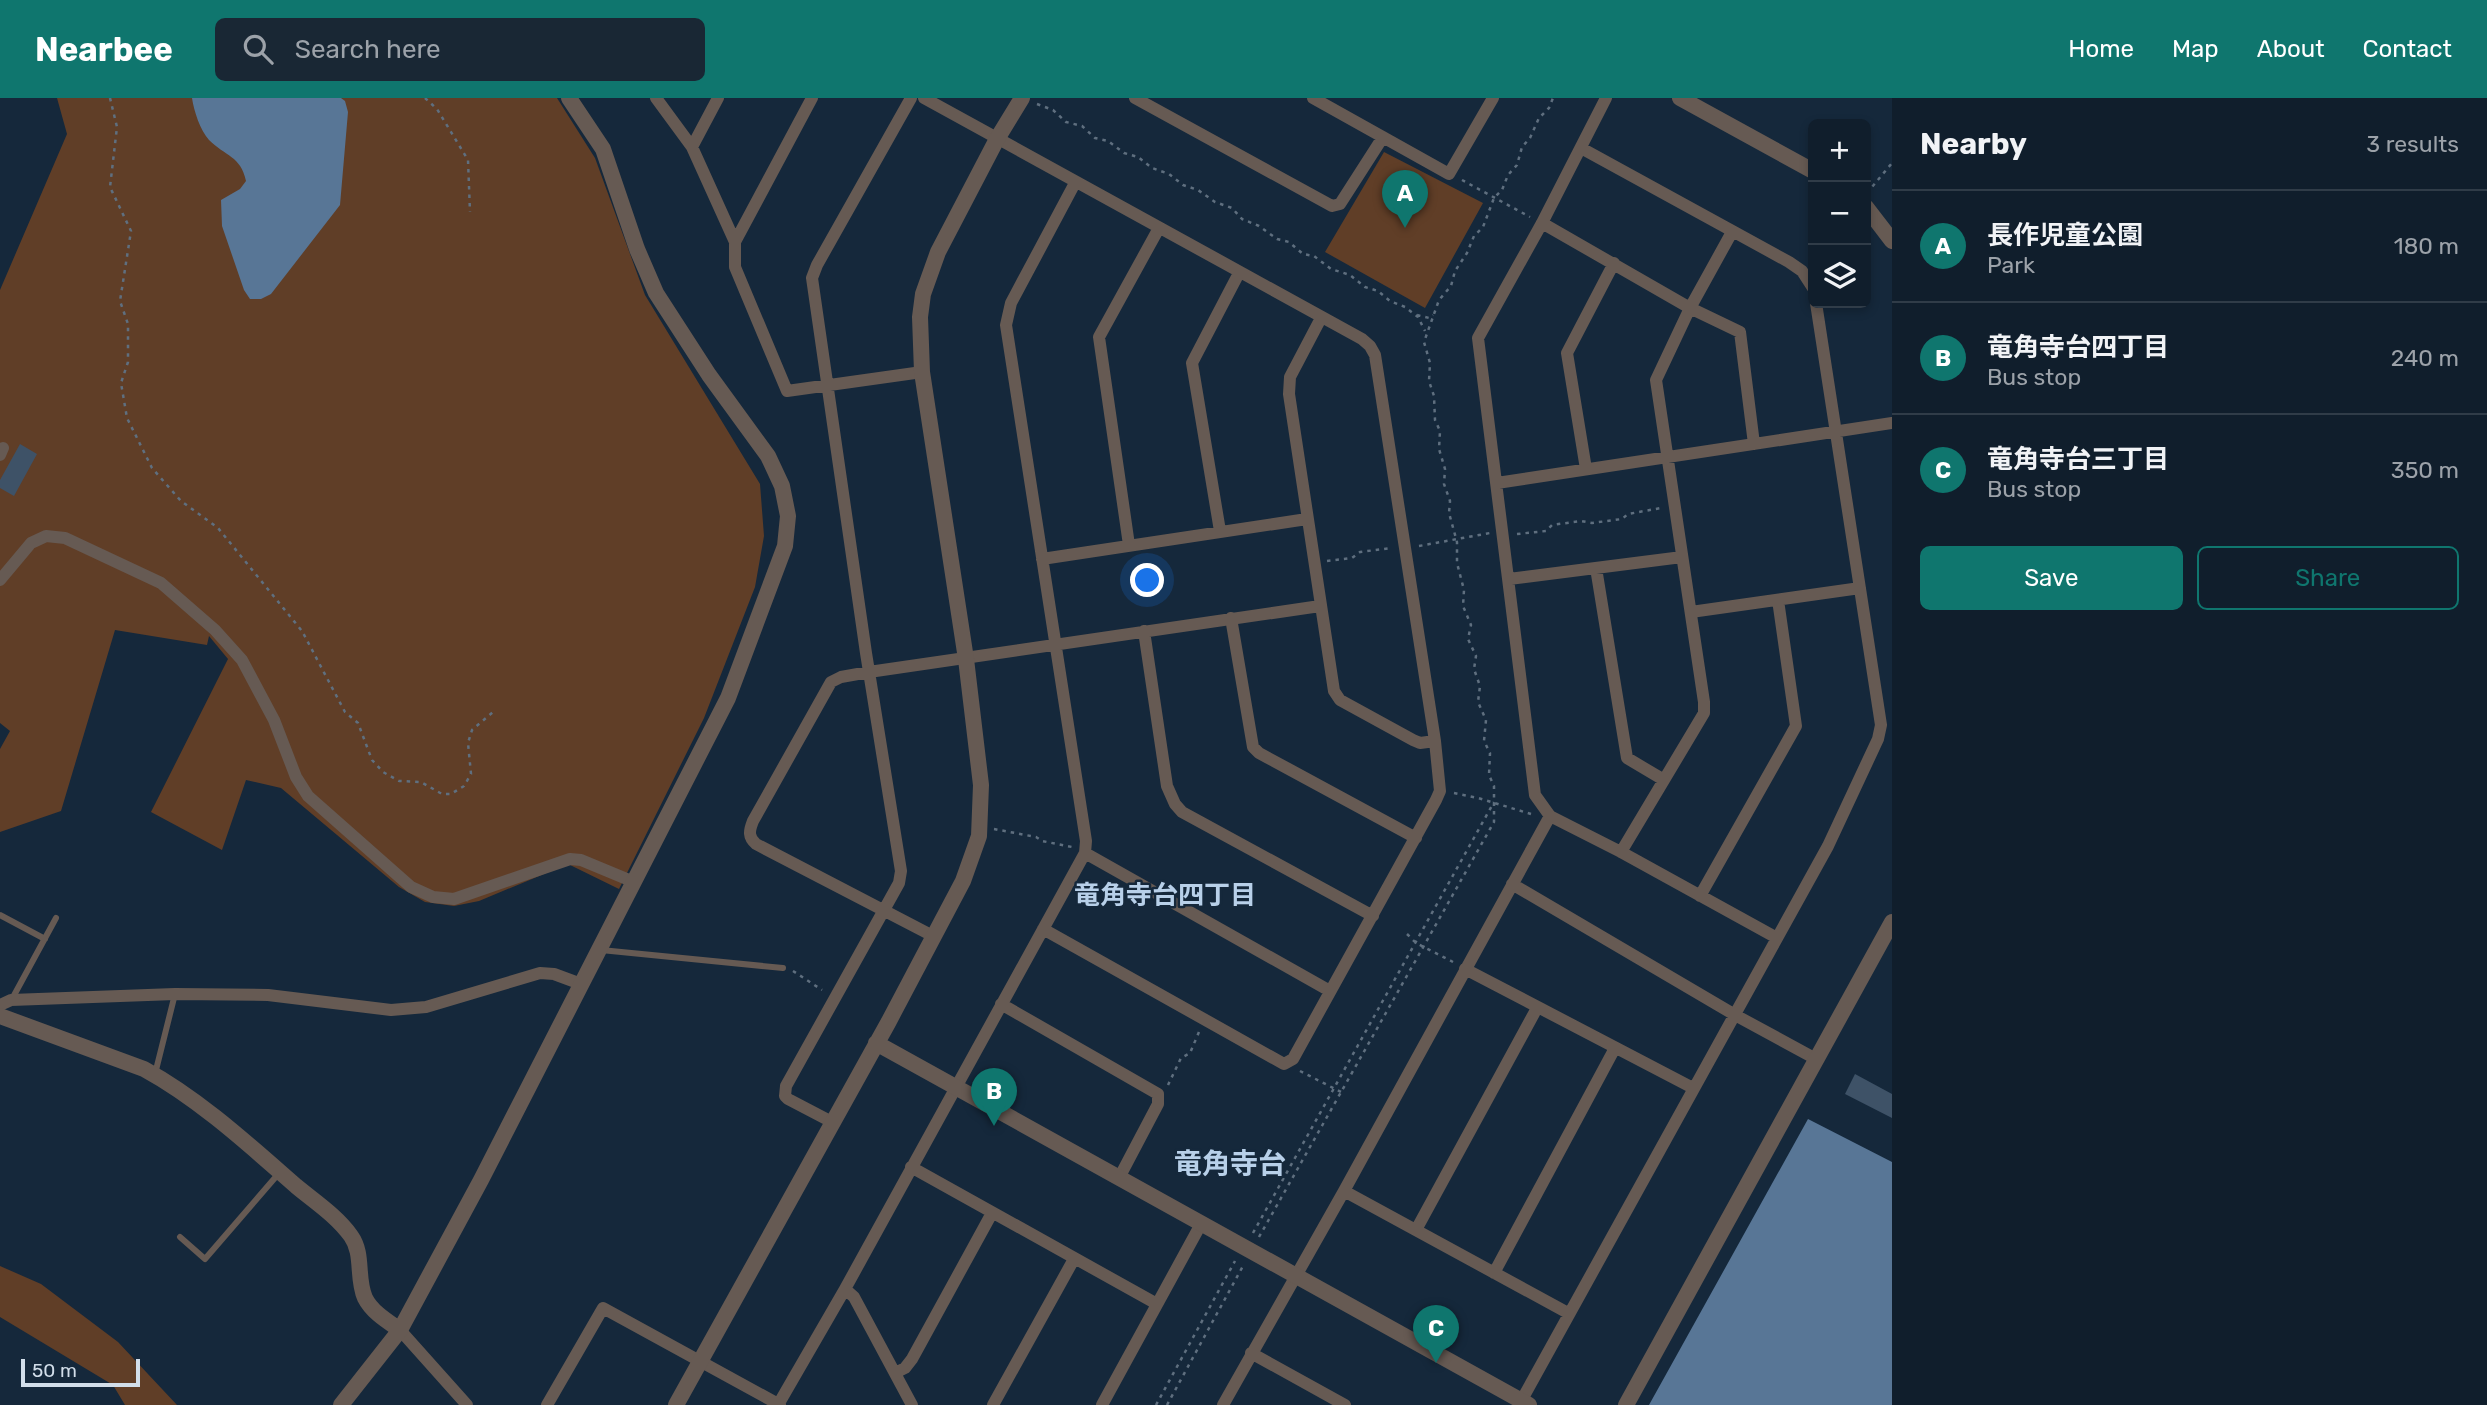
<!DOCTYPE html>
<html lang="en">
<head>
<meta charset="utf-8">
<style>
	:root { --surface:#101e2c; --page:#192734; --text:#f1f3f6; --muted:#9ca2a9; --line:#303c48; --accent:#0f766e }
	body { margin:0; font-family:Rubik,"Noto Sans JP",sans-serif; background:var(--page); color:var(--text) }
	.controls { position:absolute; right:21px; top:21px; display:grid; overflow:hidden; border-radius:10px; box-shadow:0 4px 10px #0003 }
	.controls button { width:63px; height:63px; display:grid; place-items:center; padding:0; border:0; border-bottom:2px solid var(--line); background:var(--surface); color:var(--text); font:35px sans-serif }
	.scale { position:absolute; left:21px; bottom:18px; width:119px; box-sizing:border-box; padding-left:7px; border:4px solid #d2deea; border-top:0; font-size:19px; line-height:24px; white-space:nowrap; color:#d2deea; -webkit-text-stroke:5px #15283b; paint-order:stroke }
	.you { position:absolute; left:1148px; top:483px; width:24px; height:24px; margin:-18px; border:5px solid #fff; border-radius:50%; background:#1a73e8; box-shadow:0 0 0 10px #1a73e833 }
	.badge { display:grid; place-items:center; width:46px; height:46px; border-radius:50%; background:var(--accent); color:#fff; font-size:23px; font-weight:700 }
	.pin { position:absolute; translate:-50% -58px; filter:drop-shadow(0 2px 4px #0008) }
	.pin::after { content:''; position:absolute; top:37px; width:24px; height:21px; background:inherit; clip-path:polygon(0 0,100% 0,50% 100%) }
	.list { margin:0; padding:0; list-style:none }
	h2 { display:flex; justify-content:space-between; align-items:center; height:91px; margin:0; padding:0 28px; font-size:30px }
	h2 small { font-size:23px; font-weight:400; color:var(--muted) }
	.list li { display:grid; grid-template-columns:46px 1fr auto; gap:21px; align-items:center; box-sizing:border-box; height:112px; padding:0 28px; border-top:2px solid var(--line) }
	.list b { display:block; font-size:26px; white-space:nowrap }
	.list p { margin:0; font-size:23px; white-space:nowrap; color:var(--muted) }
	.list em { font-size:23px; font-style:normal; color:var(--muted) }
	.actions { display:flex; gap:14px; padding:21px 28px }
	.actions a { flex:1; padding:16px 0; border:2px solid var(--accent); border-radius:10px; text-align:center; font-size:24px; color:var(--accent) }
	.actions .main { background:var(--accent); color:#fff }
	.icon { flex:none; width:38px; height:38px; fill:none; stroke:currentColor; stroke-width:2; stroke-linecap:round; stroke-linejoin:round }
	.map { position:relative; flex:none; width:1892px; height:1307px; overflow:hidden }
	header { display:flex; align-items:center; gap:42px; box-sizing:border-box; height:98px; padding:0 35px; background:var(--accent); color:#fff }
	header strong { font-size:33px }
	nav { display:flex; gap:38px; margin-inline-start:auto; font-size:24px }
	.search { width:490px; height:63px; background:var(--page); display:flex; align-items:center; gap:18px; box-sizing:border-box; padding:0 24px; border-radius:10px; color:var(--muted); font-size:26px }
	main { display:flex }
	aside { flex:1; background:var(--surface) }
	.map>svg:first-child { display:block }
</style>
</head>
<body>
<header>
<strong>Nearbee</strong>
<div class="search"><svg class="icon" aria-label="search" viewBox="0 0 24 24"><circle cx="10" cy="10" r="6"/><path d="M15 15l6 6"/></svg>Search here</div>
<nav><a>Home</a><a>Map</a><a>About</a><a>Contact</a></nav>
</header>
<main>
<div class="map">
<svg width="1892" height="1307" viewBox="0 0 1892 1307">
	<rect width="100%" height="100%" fill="#15283b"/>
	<path fill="#603e27" d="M57,0H557L595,60L645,197L760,386L764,438L755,489L704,620L619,791L568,766L479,803L454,808L425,804L399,789L281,690L246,682L222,752L151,714L228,561L209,538L207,547L115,532L61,713L0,734V651L10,633L0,625V192L67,36Z
		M1384,54L1483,105L1425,210L1325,154Z
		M0,1168L41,1186L118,1244L177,1307H125L113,1287L0,1219Z"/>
	<path fill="#587696" d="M192,0H341L345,3L348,14L340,107L271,196L261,201H250L244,192L222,128L221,102L240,91L246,83C241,58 225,58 209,42C200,32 194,13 192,0Z
		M1808,1021L1892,1064V1307H1649Z"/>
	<path fill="#3e5267" d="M20,346L37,356L14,398L0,390V382Z
		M1855,976L1892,996V1020L1845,996Z"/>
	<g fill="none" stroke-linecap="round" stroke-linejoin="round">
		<path stroke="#5f6f7f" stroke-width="2.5" stroke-dasharray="3.5 5" stroke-linecap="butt" d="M110,0L117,29L110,89L131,133L120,203L128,226V264L121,285L127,320L152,370L181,403L218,430L302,533L345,614L358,625L372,662L383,674L399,683L421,684L442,696H451L464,688L471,676L468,645L472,632L493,614
			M425,0L437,11L468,62L470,114
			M1037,6L1053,12L1066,24L1082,28L1095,40L1108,43L1124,55L1138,59L1152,70L1169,76L1183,87L1198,92L1215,104L1232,110L1242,121L1259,128L1277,141L1289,144L1303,156L1314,158L1331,171L1350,177L1365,189L1378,193L1390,203L1405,209L1418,219L1425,233
			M1462,82L1530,119
			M1867,95L1892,65
			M1417,217L1429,220L1433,217
			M1517,436L1546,433L1552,427L1581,423L1592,425L1622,421L1628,416L1661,410
			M1419,448L1490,435
			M1327,463L1352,460L1360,454L1391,450
			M1454,695L1478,700L1531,716
			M994,731L1036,739L1042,743L1072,749
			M1407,836L1416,845L1453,864
			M793,873L822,892
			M1300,973L1341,994
			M1168,987L1181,960L1190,955L1199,934
			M1253,1135L1494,704
			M1259,1139L1494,724V688L1489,677L1490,655L1484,643L1486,622L1478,604L1480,588L1474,571L1476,558L1468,541L1471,527L1463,508L1464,492L1457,465V444L1449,415L1450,403L1444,386L1445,371L1439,351L1440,333L1435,322L1434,298L1429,283L1430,265L1424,244L1439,202L1451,188L1455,173L1467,155L1474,138L1483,129L1494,100L1502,92L1508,77L1517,67L1522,49L1530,40L1539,20L1549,10L1553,0
			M1156,1307L1235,1163
			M1167,1307L1243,1168"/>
		<path stroke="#665a53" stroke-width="6" d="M0,817L45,841
			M601,852L783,870
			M12,901L56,820
			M155,976L175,896
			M180,1139L205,1161L280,1074"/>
		<path stroke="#665a53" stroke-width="12" d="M656,0L692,49L735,144V169L787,293L922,274
			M924,0L1362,241L1370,248L1375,257L1435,643L1440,693L1436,702L1293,961L1284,966L1043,831
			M1135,0L1332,108L1340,106L1383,39
			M1313,0L1449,76L1493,0
			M1606,0L1542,125L1478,240L1535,697L1550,718L1621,754L1777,840
			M692,49L718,0
			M1581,50L1789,164L1802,173L1813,190
			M1542,125L1690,210L1740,234L1754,346
			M735,144L812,0
			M1321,220L1290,279L1289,296L1334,593L1340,602L1413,642L1420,645L1435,643
			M0,357L3,350
			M1586,371L1567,255L1614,165
			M1497,385L1892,325
			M1220,433L1192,265L1239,175
			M1129,447L1099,239L1159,130
			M1042,461L1307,421
			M1596,470L1627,660L1664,682
			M1509,481L1682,459
			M0,482L31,445L46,438L65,440L161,485L215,532L242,562L274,622L296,679L308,698L411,789L433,799L454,801L570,761L581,762L634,784
			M1691,514L1860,490
			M1231,520L1253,649L1259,655L1416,740
			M1144,533L1167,688L1175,706L1182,714L1373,818
			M1621,754L1704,615V604L1656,282L1690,210L1732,134
			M1085,755L1330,893
			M1512,786L1735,917L1816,961
			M1700,798L1796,628L1778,502
			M933,838L756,746C748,739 749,733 753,723L831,584L841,579L869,574L1320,508
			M1465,871L1693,990
			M1001,906L1158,996V1006L1119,1080
			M0,907L11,902L175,896L268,897L391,912L426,909L540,875L554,876L581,886
			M832,1024L788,1001L785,998L786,988L899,785L901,773L866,555L812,180L817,167L911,0
			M911,1069L1157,1206
			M1344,1093L1568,1215
			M1416,1132L1537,910
			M1494,1175L1615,950
			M845,1191L854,1199L912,1307
			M400,1232L467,1307
			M1251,1255L1345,1307
			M895,1275L905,1270L912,1261L992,1115
			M547,1307L603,1210L780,1307
			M778,1307L845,1191L1085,755L1086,743L1006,227L1011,205L1075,85
			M993,1307L1074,1161
			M1102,1307L1201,1126
			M1223,1307L1344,1093L1550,718
			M1519,1307L1828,748L1878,641L1881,627L1816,205"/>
		<path stroke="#665a53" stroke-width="16" d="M1680,0L1813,73
			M1866,109L1892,143
			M0,918L144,971C199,1001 248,1046 296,1088C314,1103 337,1118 351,1138C364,1156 356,1180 365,1200C372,1214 387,1223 400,1232
			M876,945L1529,1307
			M341,1307L400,1232L481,1082L728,600L785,448L788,418L782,388L768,358L709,277L656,195L637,151L603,51L569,0
			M676,1307L888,925L963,783L979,738L981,687L966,561L922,274L920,219L923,196L938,154L997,41L1022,0
			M1626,1307L1892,824"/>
	</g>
	<g text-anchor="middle" stroke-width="5" stroke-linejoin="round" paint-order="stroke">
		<g font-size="26" font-weight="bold" fill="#b8d0e9" stroke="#15283b">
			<text x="1165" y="806">竜角寺台四丁目</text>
		</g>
		<g font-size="28" font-weight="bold" fill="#b8d0e9" stroke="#15283b">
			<text x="1230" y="1075">竜角寺台</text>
		</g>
	</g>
</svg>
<div class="controls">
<button>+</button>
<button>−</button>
<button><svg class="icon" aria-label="layers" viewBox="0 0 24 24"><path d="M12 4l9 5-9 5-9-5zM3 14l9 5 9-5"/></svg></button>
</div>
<div class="scale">50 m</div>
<div class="you"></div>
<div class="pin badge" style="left:1405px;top:130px">A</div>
<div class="pin badge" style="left:994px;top:1028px">B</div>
<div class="pin badge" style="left:1436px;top:1265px">C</div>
</div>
<aside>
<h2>Nearby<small>3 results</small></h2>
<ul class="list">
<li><span class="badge">A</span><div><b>長作児童公園</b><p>Park</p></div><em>180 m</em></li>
<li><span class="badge">B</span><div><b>竜角寺台四丁目</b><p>Bus stop</p></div><em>240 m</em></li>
<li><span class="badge">C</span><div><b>竜角寺台三丁目</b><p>Bus stop</p></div><em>350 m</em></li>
</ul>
<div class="actions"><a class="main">Save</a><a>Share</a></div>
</aside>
</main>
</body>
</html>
